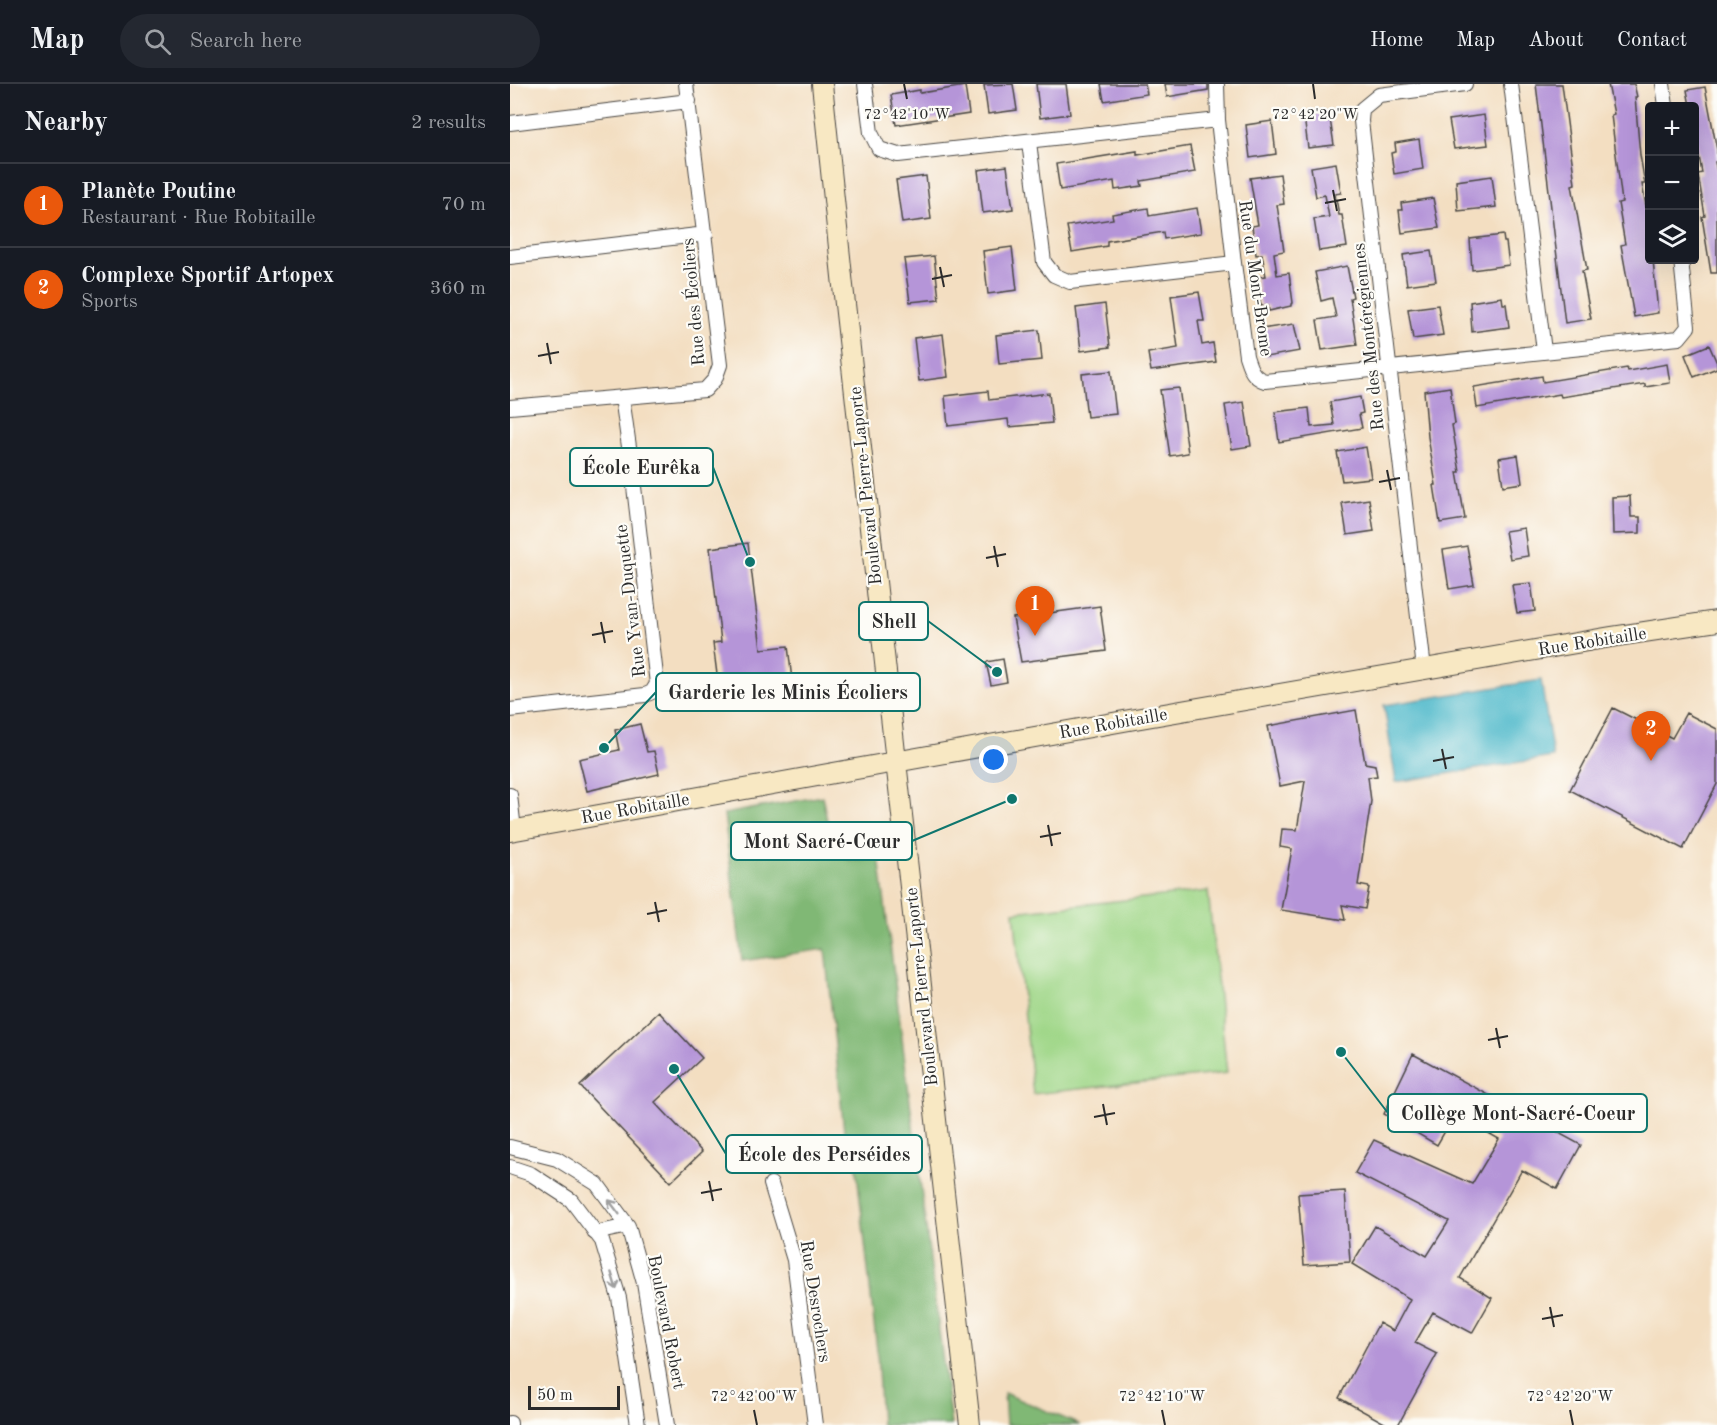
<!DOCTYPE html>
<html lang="en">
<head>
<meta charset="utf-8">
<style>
	:root { --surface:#171b24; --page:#242831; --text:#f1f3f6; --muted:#9ea1a6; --line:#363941; --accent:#ea580c }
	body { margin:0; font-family:"Old Standard TT",serif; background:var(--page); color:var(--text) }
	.controls { position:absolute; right:18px; top:18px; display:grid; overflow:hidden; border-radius:6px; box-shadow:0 6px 24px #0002 }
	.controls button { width:54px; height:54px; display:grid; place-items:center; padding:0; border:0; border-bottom:2px solid var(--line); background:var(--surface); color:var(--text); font:30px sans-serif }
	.scale { position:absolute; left:18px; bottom:15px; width:92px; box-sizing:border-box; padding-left:6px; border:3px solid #2b2b2b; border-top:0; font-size:16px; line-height:21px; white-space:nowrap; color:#2b2b2b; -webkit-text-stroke:4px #fdfcf7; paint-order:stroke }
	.you { position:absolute; left:484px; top:676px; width:21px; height:21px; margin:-15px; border:4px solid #fff; border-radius:50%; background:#1a73e8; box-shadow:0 0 0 9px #1a73e833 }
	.badge { display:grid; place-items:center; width:39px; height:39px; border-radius:50%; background:var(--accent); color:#fff; font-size:20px; font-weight:700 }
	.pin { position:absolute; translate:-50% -50px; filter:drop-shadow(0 2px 3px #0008) }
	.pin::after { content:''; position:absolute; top:32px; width:21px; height:18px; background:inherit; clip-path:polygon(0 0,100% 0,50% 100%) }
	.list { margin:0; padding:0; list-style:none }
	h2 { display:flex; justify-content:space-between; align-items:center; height:78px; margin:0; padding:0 24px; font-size:26px }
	h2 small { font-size:20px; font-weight:400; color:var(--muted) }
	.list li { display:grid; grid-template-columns:39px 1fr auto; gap:18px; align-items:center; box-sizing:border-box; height:84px; padding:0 24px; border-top:2px solid var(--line) }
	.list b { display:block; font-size:22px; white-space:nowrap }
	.list p { margin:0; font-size:20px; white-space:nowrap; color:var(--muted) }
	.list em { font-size:20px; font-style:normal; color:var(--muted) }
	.icon { flex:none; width:33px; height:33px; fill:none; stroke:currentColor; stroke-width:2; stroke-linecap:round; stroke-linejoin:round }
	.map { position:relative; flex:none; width:1207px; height:1341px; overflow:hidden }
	header { display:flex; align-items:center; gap:36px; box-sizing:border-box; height:84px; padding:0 30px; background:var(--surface); border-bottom:2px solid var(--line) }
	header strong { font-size:28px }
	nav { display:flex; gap:33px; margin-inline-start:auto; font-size:21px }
	.search { width:420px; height:54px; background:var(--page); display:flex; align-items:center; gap:15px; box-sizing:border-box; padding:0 21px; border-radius:33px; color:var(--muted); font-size:22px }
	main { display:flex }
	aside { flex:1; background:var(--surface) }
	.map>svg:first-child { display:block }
</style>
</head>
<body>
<header>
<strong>Map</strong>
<div class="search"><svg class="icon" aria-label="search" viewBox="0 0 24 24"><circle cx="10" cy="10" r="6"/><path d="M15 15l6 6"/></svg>Search here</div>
<nav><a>Home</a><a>Map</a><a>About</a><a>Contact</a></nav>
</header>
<main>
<aside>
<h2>Nearby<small>2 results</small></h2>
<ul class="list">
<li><span class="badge">1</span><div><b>Planète Poutine</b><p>Restaurant · Rue Robitaille</p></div><em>70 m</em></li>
<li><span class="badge">2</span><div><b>Complexe Sportif Artopex</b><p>Sports</p></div><em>360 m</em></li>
</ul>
</aside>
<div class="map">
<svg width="1207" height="1341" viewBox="0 0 1207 1341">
	<rect width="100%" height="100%" fill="#fdfcf7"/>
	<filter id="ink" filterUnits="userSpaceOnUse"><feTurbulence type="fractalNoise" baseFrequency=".0167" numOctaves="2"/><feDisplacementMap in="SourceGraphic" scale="12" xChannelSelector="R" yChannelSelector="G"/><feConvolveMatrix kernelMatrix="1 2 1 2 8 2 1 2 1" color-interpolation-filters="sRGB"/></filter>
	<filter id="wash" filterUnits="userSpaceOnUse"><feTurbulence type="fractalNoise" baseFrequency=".008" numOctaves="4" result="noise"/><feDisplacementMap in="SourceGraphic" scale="24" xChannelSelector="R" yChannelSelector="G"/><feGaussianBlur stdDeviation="1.35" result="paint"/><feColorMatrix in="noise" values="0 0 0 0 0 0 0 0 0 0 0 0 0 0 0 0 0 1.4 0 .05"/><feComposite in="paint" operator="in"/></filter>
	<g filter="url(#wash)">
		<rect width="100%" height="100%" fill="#f3dec1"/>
		<path fill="#a0d789" stroke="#66815a" stroke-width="1.5" d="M698,807L717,989L523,1010L504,828Z"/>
		<path fill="#80b875" stroke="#567250" stroke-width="1.5" d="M312,712L323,766L340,776L369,773L441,1341H371L367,1266L346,1079L336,1066L315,865L232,877L214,730Z
			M494,1309L570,1341H496Z"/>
		<path fill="#4fb9cb" stroke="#3d727b" stroke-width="1.5" d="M1031,596L1043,673L886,698L874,621Z"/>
		<g id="blocks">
			<path fill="#b595d8" d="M503,0L507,26L478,30L474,1Z
				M526,0H556L560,30L530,34Z
				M591,0H635L637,10L594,17Z
				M655,0H698V6L657,13Z
				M1026,0H1052L1065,100L1062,101L1077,186L1072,187L1081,235L1055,239Z
				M1098,0H1124L1127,13H1125L1130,71L1135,100H1132L1140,145V176H1143L1148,229L1124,233L1111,161L1115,160L1108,119L1112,118L1101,31L1104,30Z
				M455,2L459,30L386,41L381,11L410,6V9Z
				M1195,3L1207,66V78H1205L1207,88V189H1201L1192,133L1195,132L1188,90L1192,89L1185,49V22H1180L1177,6Z
				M819,28L824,61L798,64L794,32Z
				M974,31L978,61L944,65L939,36Z
				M762,37L766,70L740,74L736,41Z
				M909,55L913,85L884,90L881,69L886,68L885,59Z
				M680,62L685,88L631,97L632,102L605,106L604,97L550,106L546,80L627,67V71Z
				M826,79L831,109L825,110L829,131H832L837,163L809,167L804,135L819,133L815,111L806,113L801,83Z
				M497,82L503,125L473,129L468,86Z
				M770,90L774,120L767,121L774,167L764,169L767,191L779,189L783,219L781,220V222L759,227L758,221L751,222L746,193L756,192L752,170L746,171L742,142L748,141L740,94Z
				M416,92L421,135L392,139L386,96Z
				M982,92L986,123L948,127L946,97Z
				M923,114L929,144L892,149L889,126H892L891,119Z
				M638,124L639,132L687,124L691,149L654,155L653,148L597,157V162L562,168L557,142L603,135L602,130Z
				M993,151L994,158H996L999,181L962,186L960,155Z
				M502,163L507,206L478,210L473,167Z
				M921,167L926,197L897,201L893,171Z
				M424,172L429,215L400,218L394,175Z
				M837,182L843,213L840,214L847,261L812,266L807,236L826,233L822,214L811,217L805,188Z
				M689,208L694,237H688L692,261L703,259L706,278L641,287L638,269L668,264L661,212Z
				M992,213L993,220H996L999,243L962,248L960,218Z
				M595,220L600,263L571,267L566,224Z
				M928,221L933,251L903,255L898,225Z
				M784,240L790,267L756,273L752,245Z
				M529,246L532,276L489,280L486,251Z
				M433,250L438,293L409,297L404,254Z
				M1199,261L1207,279V284L1184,293L1175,271Z
				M1157,280L1160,299L1135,303V300L1051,313L1050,310L967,324L964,303L1032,292L1033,298L1117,284L1118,287Z
				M601,287L606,330L577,333L572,290Z
				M940,303L945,340L942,341L950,388H947L955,435L930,439L924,401H926L918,353L914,307Z
				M669,304L678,369L660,372L650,306Z
				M478,307L479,316L539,309L542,339L499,343L498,335L438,342L435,312Z
				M850,313L853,329L849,330L852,344L769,358L765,328L799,324L801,343L824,341L820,318Z
				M734,318L741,362L722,365L715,321Z
				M856,363L861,394L832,397L827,368Z
				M1008,371L1012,399L993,402L989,374Z
				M1120,412L1121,433H1130V449L1103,450L1102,413Z
				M859,415L864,447L837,451L832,419Z
				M1014,444L1018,472L1000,475L995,447Z
				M238,459L251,565L278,562L284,613L243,618L242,610L210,614L203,559L211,558L200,464Z
				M957,462L964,501L939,505L933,466Z
				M1021,499L1025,527L1007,529L1002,501Z
				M590,522L596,567L511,578L503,534Z
				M493,575L497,598L481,601L476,578Z
				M1103,624L1162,654L1176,629L1207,645V700L1173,765L1060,706Z
				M846,626L855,679L865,681L867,692L858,693L861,717L848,801L859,803L855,825L832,821L835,836L771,826L782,765L770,763L772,745L787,746L795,697L770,702L758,642Z
				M130,640L137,668L144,667L149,690L77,707L69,675L109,666L105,646Z
				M149,928L192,974L145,1018L192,1068L161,1098L70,1002Z
				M903,970L1071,1061L1047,1105L1012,1086L950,1194L982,1214L962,1249L923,1228L905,1259L927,1270L888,1341H878L829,1314L869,1239L883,1247L900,1215L842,1180L865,1142L917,1172L939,1137L845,1089L864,1056L962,1100L989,1055L945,1030L927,1061L874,1030Z
				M835,1107L840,1178L794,1181L788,1110Z"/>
		</g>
	</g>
	<g filter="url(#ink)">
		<use href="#blocks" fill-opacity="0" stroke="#494642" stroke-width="1.5"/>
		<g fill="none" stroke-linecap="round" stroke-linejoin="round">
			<defs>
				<path id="street" d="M355,0L361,49L369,65L388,71L708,36L724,179L736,272C740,284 742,293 755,297L1169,254L1178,243L1171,176
					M707,0L708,36
					M1001,0L1034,267
					M1153,0L1156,22
					M0,39L179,17
					M519,58L534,178L544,191L560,198L724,179
					M0,173L196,150
					M0,323L195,306L205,295L210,281L176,0
					M914,585L851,37L852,25L869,11L955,0
					M0,626L135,611L142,608L147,600L121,377L112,313
					M0,711L4,746
					M0,1063L47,1075L87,1100L118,1142L134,1199L157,1341
					M0,1083L21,1090L61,1116L92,1157L109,1214L128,1341
					M261,1100L284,1176L305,1341
					M85,1149L118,1142
					M0,1339V1341"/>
				<path id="secondary" d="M312,0L333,202L460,1341
					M0,747L625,635L1101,553L1207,537"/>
			</defs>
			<use href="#street" stroke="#494642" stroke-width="16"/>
			<use href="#secondary" stroke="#494642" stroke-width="22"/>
			<use href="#street" stroke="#fff" stroke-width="14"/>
			<use href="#secondary" stroke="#f8e8c3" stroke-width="20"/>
		</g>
		<defs><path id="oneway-shaft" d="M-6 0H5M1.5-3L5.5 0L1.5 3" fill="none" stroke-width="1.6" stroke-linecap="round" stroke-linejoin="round" transform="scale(1.5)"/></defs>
		<g stroke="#a0a0a0">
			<use href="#oneway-shaft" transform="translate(104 1123) rotate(-127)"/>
			<use href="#oneway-shaft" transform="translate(104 1197) rotate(73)"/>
		</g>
	</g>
	<path fill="none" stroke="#2b2b2b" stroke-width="2" d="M394,0L397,15M803,0L805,15M823,106L827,127M815,119L836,115M430,183L434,203M422,195L442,191M37,259L41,280M28,272L49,268M877,386L881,406M869,398L890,394M484,462L488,483M476,474L496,470M91,538L95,559M82,551L103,547M932,665L936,685M923,677L944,673M538,741L542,762M530,753L551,749M145,818L149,838M137,830L157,826M986,944L990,964M978,956L998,952M593,1020L597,1041M584,1033L605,1029M199,1097L203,1117M191,1109L212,1105M1040,1223L1044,1243M1032,1235L1053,1231M244,1326L247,1341M652,1326L655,1341M1060,1326L1063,1341"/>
	<g text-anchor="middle" stroke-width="4.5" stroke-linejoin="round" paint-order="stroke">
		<g font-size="18" fill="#2b2b2b" stroke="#fdfcf7">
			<text transform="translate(746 194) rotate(82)" y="6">Rue du Mont-Brome</text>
			<text transform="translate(183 218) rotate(-95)" y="6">Rue des Écoliers</text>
			<text transform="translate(858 253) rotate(-96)" y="6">Rue des Montérégiennes</text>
			<text transform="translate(355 402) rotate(-96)" y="6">Boulevard Pierre-Laporte</text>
			<text transform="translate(120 517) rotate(-97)" y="6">Rue Yvan-Duquette</text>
			<text transform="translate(1082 557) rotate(-9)" y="6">Rue Robitaille</text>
			<text transform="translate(603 639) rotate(-10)" y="6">Rue Robitaille</text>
			<text transform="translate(125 724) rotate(-10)" y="6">Rue Robitaille</text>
			<text transform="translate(411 903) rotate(-96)" y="6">Boulevard Pierre-Laporte</text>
			<text transform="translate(306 1217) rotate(81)" y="6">Rue Desrochers</text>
			<text transform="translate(157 1238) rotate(79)" y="6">Boulevard Robert</text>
		</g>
	</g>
	<g font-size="15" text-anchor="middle" fill="#2b2b2b" stroke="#fdfcf7" stroke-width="4.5" stroke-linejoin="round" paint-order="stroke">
		<text x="397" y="35">72°42'10"W</text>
		<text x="805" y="35">72°42'20"W</text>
		<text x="244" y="1317">72°42'00"W</text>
		<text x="652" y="1317">72°42'10"W</text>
		<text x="1060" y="1317">72°42'20"W</text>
	</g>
	<path fill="none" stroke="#0f766e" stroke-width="2" d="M240 478L203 383M487 588L418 537M94 664L146 608M502 715L402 757M831 968L878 1029M164 985L216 1070"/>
	<g fill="#0f766e" stroke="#fdfcf7" stroke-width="2">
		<circle cx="240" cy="478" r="6"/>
		<circle cx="487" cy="588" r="6"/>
		<circle cx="94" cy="664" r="6"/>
		<circle cx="502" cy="715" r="6"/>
		<circle cx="831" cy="968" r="6"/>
		<circle cx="164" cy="985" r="6"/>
	</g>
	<g fill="#fdfcf7" stroke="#0f766e" stroke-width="2">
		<rect x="60" y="364" width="143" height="38" rx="6"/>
		<rect x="349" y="518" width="69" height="38" rx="6"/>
		<rect x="146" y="589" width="264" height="38" rx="6"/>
		<rect x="221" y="738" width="181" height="38" rx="6"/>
		<rect x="878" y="1010" width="259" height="38" rx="6"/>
		<rect x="216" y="1051" width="196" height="38" rx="6"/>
	</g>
	<g font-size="20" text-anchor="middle" font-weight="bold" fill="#2b2b2b">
		<text x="131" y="390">École Eurêka</text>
		<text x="384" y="544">Shell</text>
		<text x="278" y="615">Garderie les Minis Écoliers</text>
		<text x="312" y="764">Mont Sacré-Cœur</text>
		<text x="1008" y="1036">Collège Mont-Sacré-Coeur</text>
		<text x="314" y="1077">École des Perséides</text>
	</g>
</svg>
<div class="controls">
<button>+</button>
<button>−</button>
<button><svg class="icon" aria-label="layers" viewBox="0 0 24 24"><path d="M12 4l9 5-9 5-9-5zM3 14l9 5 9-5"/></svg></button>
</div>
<div class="scale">50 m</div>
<div class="you"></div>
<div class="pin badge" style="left:525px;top:552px">1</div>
<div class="pin badge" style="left:1141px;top:677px">2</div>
</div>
</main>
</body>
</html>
